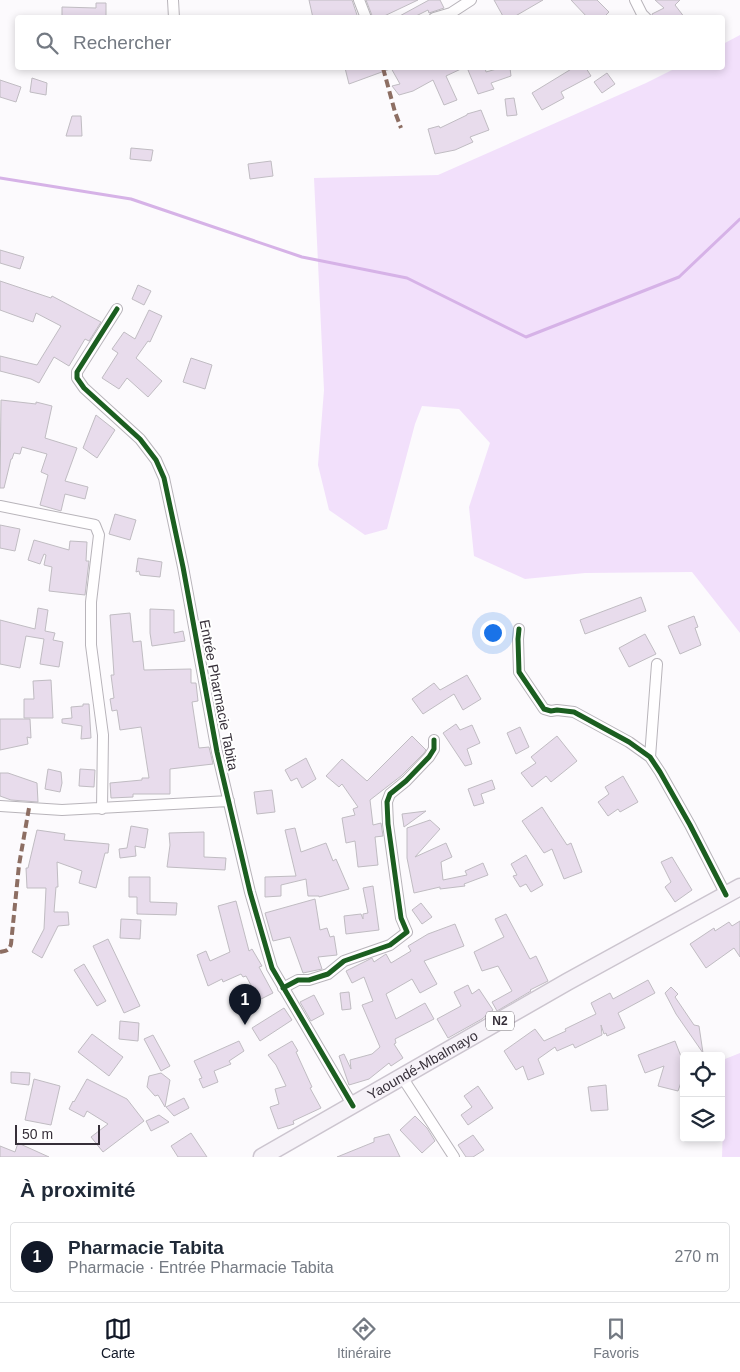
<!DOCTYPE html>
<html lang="fr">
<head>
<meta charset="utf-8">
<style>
	:root { --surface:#fff; --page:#f2f2f3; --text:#1f2937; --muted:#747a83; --line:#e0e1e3; --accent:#111827 }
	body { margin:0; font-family:Helvetica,sans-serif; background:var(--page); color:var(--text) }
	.controls { position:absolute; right:15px; bottom:15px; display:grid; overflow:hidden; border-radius:5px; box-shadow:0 2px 8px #0003 }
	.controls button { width:45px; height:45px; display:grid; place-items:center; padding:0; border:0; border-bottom:1px solid var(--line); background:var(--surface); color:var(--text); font:25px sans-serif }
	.scale { position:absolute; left:15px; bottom:12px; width:85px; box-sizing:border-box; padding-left:5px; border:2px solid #362f39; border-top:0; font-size:14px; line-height:18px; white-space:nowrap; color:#362f39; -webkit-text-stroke:4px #fff; paint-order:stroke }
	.you { position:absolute; left:492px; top:632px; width:18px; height:18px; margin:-12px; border:4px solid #fff; border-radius:50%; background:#1a73e8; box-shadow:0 0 0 8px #1a73e833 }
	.badge { display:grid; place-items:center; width:32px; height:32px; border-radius:50%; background:var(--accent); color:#fff; font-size:16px; font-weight:700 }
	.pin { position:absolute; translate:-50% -41px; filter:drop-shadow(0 1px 2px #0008) }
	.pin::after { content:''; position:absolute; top:26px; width:18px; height:15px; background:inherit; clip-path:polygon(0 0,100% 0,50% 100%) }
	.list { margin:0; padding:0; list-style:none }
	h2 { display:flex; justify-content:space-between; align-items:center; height:65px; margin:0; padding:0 20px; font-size:21px }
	h2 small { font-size:16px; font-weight:400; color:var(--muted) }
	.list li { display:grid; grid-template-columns:32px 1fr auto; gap:15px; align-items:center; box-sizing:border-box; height:70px; margin:0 10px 10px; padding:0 10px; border:1px solid var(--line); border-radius:5px }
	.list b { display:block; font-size:19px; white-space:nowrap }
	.list p { margin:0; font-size:16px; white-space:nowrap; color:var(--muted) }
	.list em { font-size:16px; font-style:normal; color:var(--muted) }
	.icon { flex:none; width:28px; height:28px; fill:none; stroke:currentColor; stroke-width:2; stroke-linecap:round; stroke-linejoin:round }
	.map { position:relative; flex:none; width:740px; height:1157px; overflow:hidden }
	.search { position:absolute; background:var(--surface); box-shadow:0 2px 8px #0003; left:15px; right:15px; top:15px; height:55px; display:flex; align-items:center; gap:12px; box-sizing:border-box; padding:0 18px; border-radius:5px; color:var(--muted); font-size:19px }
	.sheet { height:145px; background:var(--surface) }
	nav { display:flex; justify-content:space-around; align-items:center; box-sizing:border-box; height:70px; border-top:1px solid var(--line); background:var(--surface); font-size:14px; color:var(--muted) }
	nav a { display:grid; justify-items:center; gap:2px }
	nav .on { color:var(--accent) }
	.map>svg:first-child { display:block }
</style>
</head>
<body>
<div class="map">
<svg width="740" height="1157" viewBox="0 0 740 1157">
	<rect width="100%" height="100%" fill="#fcfafd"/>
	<path fill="#f2e0fb" d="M740,35V633L692,572L585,573L525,579L474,556L469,507L490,443L459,409L422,406L415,424L387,529L365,535L329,510L318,465L324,390L314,178L438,175L646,83L676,68H722L723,44Z
		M740,1053V1157H722L725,1059Z"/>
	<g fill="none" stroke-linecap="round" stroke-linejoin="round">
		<path stroke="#d6b2e7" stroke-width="3" d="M0,178L131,199L302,257L407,278L526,337L679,277L740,219"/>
	</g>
	<path fill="#e8dcec" stroke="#c0bcc2" d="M309,0H352L358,18H313Z
		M366,0H418L380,18H373Z
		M429,0H440L444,8L429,13L428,10L412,18H396Z
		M494,0H543L512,18H504Z
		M571,0H597L609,12L603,18H588Z
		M655,0H680L675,5L685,18H653L652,14L664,8Z
		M96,3H106V18H62V7L96,8Z
		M345,68H390V69L349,84Z
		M391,68H463L446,76L457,100L444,105L433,80L413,91L399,95L392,86L400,84Z
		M473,68H485L486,72L500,68H510L511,76L491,83L494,89L478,94L468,70Z
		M573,68H586L591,76L561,92L564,98L542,110L532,93Z
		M607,73L615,84L602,93L594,82Z
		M32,78L47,83L46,95L30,92Z
		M0,80L21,87L16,102L0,97Z
		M514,98L517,115L507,116L505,99Z
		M481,110L489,130L470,137L473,142L455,150L435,154L428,129L439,126L440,128L467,115V114Z
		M72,116H81L82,136H66Z
		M131,148L153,150L151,161L130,159Z
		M271,161L273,176L250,179L248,164Z
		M0,250L24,257L20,269L0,263Z
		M0,281L51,298L52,296L101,322L89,341L85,339L69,366L54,357L39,383L31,379L0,371V356L37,365L61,326L36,313L33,322L0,310Z
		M138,285L151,291L144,305L132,299Z
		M149,310L162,316L150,342L148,341L136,358L162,381L148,397L127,378L119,389L102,378L118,353L112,349L124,332L135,339Z
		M191,358L212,365L205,389L183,382Z
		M1,400L36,404V402L52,406L45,438L77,448L65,481L88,487L85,499L65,494L61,511L40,505L48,475L41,472L47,454L22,447L20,454L14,453L12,459H11L4,488H0Z
		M96,415L115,430L97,458L83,448Z
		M115,514L136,520L130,540L109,534Z
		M0,525L20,529L15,551L0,548Z
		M34,540L69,550L70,541L87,542L86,561H89L85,595L49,591L52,567L44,565L46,555L44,554L40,564L28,560Z
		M138,558L162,562L160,577L140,575L139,571L136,572Z
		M641,597L646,611L585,634L580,620Z
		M38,608L48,610L45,631L55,633L53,640L63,642L59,667L40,664L44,639L26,636L20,668L0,664V620L35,629Z
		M150,609L174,610V633L183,631L185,641L152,646L150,633Z
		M130,613L133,642L141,641L144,670L191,669V683H196L198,701L192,702L199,748L209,747L213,764L170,769V794H133V797L111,798L110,783L142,780V778H149L141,727L120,730L117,710L112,711L110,699L114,698L111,675H114L110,615Z
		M694,616L698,627L695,628L701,645L680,654L668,626Z
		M645,634L656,654L629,667L619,648Z
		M467,675L481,699L463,710L454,694L423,714L412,699L434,683L440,690Z
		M51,680L53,718H24V699H34L33,681Z
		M83,704H89L91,738L81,739L82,726L62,723V719L72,718L71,707L83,706Z
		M0,719H30L31,738L27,737L28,744L0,750Z
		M456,724L460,730L472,725L480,743L467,749L472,764L465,766L443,733Z
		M520,727L529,747L516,754L507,733Z
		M412,736L426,750L424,753L401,776L370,800L373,825L381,823L383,836L375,837L378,865L358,867L355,841L346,843L342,818L355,815L353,809L358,807L342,784L339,787L326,776L342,759L367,781Z
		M557,736L577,761L551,782L546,776L532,787L521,773L536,763L531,757Z
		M306,758L316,779L302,788L297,778L291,781L285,770Z
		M48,769L61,772L62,783L60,792L45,789Z
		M80,769L95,770L94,787L79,786Z
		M0,773H8L37,783L38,802L11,800L0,796Z
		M623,776L638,802L620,812L618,809L608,816L598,802L609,794L605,787Z
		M492,780L495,789L481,794L484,803L474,806L468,789Z
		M272,790L275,812L257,814L254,792Z
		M542,807L567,845L571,843L582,872L564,879L552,849L544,853L522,821Z
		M426,811L404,827L402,814Z
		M430,820L440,829L415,857L446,843L452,857L441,862L443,880L467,875L465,871L483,863L488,875L464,884L465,886L440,889V887L414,893L407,858V828Z
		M131,826L148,829L145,848L135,846L136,856L120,858L119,849L127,848Z
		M295,828L301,852L326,843L333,861L336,859L349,889L319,897V896H308L306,879L281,885V896L265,897V877L296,876L285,830Z
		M37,830L65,834L64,840L109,844L108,853H105L96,888L79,883L82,871L57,862L58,887H56L54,912H68L69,925L58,926L42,958L32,952L44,929L46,888H27L26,868H28Z
		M204,832V857L226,858L225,870L167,867L170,845L169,833Z
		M526,855L543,885L531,892L526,884L520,887L513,876L517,875L511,864Z
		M672,857L692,890L675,902L665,887L671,882L661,862Z
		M129,877H150V902L177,903L176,915L137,914V897H129Z
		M373,886L379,930L346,934L344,916L361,914L363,919V914L368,913L363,888Z
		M315,899L320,930L327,928L330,937L334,936L337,955L318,957L322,969L303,973L290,937L273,941L265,913Z
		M236,901L249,951L252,949L262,966L259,967L273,993L259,1000L246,976L243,977L241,974L223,982L222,979L208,986L197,955L206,951L210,961L230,952L218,906Z
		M421,903L432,917L422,924L412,910Z
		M506,914L530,959L536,956L548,981L530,990L531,991L497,1011L492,1002L512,991L498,966L482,971L474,952L504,937L495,919Z
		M121,919L141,920L140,939L120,938Z
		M740,921V957L734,948L706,968L690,944L714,928L715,931L729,922L732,926Z
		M455,924L464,946L424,961L437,984L420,993L412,979L386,994L396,1019L425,1003L434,1019L395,1039L396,1043L394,1044L403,1058L391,1066L389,1063L369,1079L349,1085L339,1056L344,1054L351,1069L350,1060L372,1054L380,1047L362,1005L373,1001L364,977L352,983L346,971L372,958L374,962L386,954L391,963L411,951L408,946L428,934Z
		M108,939L140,1006L124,1013L93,946Z
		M84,964L106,1001L97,1006L74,970Z
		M648,980L655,993L618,1013L625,1028L607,1036L606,1033L604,1034L601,1025L602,1035L575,1048L573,1044L557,1051L555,1047L538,1059L544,1074L528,1080L523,1066L516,1070L504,1051L535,1029L544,1041L566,1031L565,1029L596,1014L591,1003L610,993L613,999Z
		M468,985L472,994L479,989L493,1010L482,1019L448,1038L437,1019L461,1006L454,992Z
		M671,987L678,994L675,997L694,1025L699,1026L703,1053L676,1014L665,993Z
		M349,992L351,1009L342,1010L340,993Z
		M314,995L324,1014L311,1021L300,1002Z
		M284,1008L292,1020L260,1041L252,1028Z
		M120,1021L139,1023L138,1041L119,1039Z
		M92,1034L123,1057L109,1076L78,1052Z
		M153,1035L170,1066L161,1071L144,1039Z
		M239,1041L244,1051L229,1061L231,1064L214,1071L218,1082L203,1088L199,1079L202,1078L194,1061Z
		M292,1041L298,1051L296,1052L312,1087L310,1088L321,1108L293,1121L294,1124L278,1129L270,1107L279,1104L275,1089L286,1086L276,1065L268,1055Z
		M675,1041L684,1064V1074L678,1091L658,1086L664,1066L645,1073L638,1055Z
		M11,1072L30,1073L29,1085L11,1083Z
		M161,1073L170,1080L165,1107L158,1095L155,1096L147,1087L149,1076Z
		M34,1079L60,1086L51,1125L25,1120Z
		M87,1079L127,1099L144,1121L103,1152L91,1137L108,1124L87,1111L84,1117L69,1109L73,1101L74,1102Z
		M606,1085L608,1110L591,1111L588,1087Z
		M478,1086L493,1108L468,1125L461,1115L472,1107L464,1096Z
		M184,1098L189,1108L174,1116L166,1107Z
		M159,1115L169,1122L151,1131L146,1121Z
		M415,1116L427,1128L435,1141L422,1153L400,1130Z
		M191,1133L207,1157H178L171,1146Z
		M389,1134L400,1157H337L374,1142V1138Z
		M473,1135L484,1150L473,1157H466L458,1145Z
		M18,1143L49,1157H0V1146L15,1152Z"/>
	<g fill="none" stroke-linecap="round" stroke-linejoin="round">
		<defs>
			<path id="minor" d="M173,0L174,18
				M359,0L366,18
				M635,0L642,14L646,18
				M434,18L451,13L471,0
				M117,309L77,372V378L84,388L140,439L156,460L164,478L183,567L217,752L250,892L272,968L353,1106
				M0,506L95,525L99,535L91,602V645L103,735L102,809
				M519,629L518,639L519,672L544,709L551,711L557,710L574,712L629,742L650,757L660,772L690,825L726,895
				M650,757L657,664
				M0,806L62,810L229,801
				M283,988L298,980H309L328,974L344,961L390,945L407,932L401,918L388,824L387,802L390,794L406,781L429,757L434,749V740
				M402,1077L454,1157"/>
			<g id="trunk">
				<path id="s1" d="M262,1157L567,982L740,887"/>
			</g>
		</defs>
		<use href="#minor" stroke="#b8b4ba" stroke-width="12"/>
		<use href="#trunk" stroke="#ccc5cf" stroke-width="19"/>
		<use href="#minor" stroke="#fffeff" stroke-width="10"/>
		<use href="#trunk" stroke="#f6f2f8" stroke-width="16"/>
		<path stroke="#8d6e63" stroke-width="4" stroke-dasharray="8 4" stroke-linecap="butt" d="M383,68L395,112L401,128
			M0,952C6,951 9,951 11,944L19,865L29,808"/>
		<defs>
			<path id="cycleway" d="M117,309L77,372V378L84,388L140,439L156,460L164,478L183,567L217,752L250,892L272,968L353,1106
				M519,629L518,639L519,672L544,709L551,711L557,710L574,712L629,742L650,757L660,772L690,825L726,895
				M283,988L298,980H309L328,974L344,961L390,945L407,932L401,918L388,824L387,802L390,794L406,781L429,757L434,749V740"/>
		</defs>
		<use href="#cycleway" stroke="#fff" stroke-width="8"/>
		<use href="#cycleway" stroke="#1b5e20" stroke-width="5"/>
	</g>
	<g text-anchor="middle" stroke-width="4" stroke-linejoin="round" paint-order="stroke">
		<rect fill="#fff" stroke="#726d74" stroke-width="1" x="486" y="1011.5" width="28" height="19" rx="4"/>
		<g font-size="12" font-weight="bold" fill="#362f39">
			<text x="500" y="1025">N2</text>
		</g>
		<g font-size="14" fill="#362f39" stroke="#fff">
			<text transform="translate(219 695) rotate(79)" y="5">Entrée Pharmacie Tabita</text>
			<text dy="5" stroke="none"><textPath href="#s1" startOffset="185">Yaoundé-Mbalmayo</textPath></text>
		</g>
	</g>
</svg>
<div class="controls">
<button><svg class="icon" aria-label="locate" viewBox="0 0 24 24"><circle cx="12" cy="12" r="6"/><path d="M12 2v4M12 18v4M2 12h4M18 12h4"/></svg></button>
<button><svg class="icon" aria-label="layers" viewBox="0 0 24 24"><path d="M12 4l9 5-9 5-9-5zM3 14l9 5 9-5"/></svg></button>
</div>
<div class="scale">50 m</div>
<div class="you"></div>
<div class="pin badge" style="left:245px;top:1025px">1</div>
<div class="search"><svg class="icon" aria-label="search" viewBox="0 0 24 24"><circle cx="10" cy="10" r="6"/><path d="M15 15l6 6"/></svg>Rechercher</div>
</div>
<section class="sheet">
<h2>À proximité<small></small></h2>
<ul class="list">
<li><span class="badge">1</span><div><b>Pharmacie Tabita</b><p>Pharmacie · Entrée Pharmacie Tabita</p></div><em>270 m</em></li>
</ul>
</section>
<nav>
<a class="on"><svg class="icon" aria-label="map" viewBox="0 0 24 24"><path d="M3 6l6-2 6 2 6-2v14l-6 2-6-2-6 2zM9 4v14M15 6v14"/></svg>Carte</a>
<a><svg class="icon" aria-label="directions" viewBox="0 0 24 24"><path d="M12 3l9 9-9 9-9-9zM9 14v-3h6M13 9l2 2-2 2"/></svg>Itinéraire</a>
<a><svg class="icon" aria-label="saved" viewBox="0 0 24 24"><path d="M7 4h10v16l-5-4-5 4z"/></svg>Favoris</a>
</nav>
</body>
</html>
